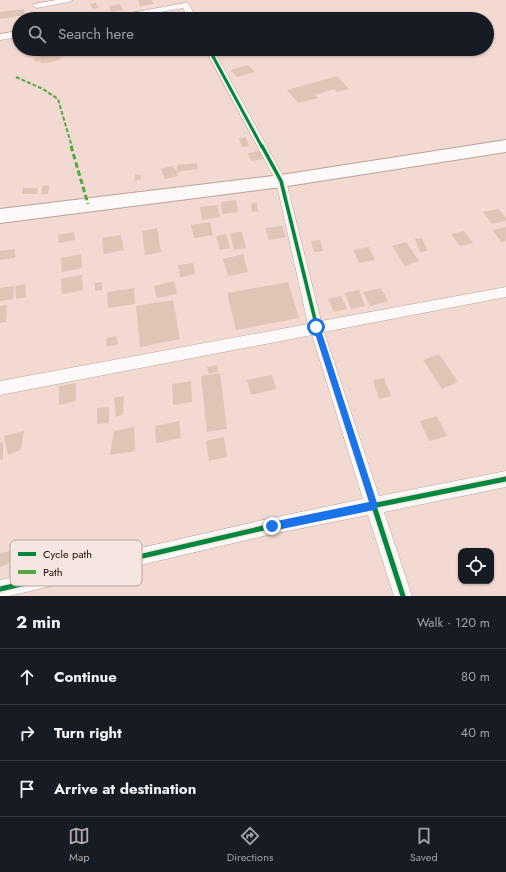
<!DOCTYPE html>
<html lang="en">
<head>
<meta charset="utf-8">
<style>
	:root { --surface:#171b24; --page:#20242c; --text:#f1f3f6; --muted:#9ea1a6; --line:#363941; --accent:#b5abaa }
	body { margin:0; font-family:Jost,sans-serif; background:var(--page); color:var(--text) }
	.controls { position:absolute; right:12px; bottom:12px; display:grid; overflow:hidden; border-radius:8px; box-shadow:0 1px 3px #0004 }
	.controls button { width:36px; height:36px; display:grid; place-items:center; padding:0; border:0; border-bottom:1px solid var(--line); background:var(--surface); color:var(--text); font:20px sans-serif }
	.stop { position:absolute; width:12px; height:12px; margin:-9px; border:3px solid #1a73e8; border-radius:50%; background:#fff }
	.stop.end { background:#1a73e8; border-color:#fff; box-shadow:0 1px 4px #0008 }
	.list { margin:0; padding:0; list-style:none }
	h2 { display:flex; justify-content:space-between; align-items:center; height:52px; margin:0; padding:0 16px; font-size:17px }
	h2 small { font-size:13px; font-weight:400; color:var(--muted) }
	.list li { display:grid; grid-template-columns:26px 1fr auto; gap:12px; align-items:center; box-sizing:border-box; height:56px; padding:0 16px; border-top:1px solid var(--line) }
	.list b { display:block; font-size:15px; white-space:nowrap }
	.list em { font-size:13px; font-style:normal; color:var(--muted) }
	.icon { flex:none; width:22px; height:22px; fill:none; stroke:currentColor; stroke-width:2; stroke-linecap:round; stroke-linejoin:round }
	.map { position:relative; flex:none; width:506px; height:596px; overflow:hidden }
	.search { position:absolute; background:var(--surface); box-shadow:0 1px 3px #0004; left:12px; right:12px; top:12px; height:44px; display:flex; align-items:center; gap:10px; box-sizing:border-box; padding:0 14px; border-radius:22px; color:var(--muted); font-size:15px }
	.sheet { height:220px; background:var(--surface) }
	nav { display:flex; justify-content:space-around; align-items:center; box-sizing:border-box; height:56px; border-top:1px solid var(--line); background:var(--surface); font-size:11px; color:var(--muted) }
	nav a { display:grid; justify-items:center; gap:2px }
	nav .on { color:var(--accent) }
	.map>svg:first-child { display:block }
</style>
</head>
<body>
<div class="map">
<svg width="506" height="596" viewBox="0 0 506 596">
	<rect width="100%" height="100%" fill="#f2d9d1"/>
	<path fill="#dfc5b6" d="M138,0H152L153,4L140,6Z
		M96,3L99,8L93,9L90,4Z
		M120,4L123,10L111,12L109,6Z
		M24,9L25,15L0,19V12Z
		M68,15L69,19H53V17Z
		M58,51L60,53H64L66,55L61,57V59L52,62L42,63L40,61L35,62L34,58L46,54L52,55Z
		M248,65L255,72L237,77L230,70Z
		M337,76L349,89L337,92L334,89L315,95L318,98L298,103L287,90Z
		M246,137L249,146L242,147L239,138Z
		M260,151L264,159L251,161L248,153Z
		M197,163L198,169L177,172V165Z
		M173,166L177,172L178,176L165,179L161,169Z
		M135,174L141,175V179L135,181Z
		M49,185L48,194H42V186Z
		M23,188H38L37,194H22Z
		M236,200L238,212L222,214L221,202Z
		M251,203H257L258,211L252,212Z
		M217,205L220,217L202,220L200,207Z
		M498,209L506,218V221L492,224L483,212Z
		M210,222L213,235L194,238L191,225Z
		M282,226L286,237L269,240L265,228Z
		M506,227V241L501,242L493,230Z
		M157,228L161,252L145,255L142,231Z
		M464,231L473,243L460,246L451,234Z
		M74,232L75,240L59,243L58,235Z
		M242,232L246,248L234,250L230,233Z
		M226,234L230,248L220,250L216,236Z
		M121,235L124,250L104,254L102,238Z
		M422,238L427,251L420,252L415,239Z
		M320,240L323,251L314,252L311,241Z
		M406,242L419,261L405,266L392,246Z
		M369,247L375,260L359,263L353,250Z
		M15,249V258L0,260V251Z
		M81,254L82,268L62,272L61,258Z
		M243,254L248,272L228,276L223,259Z
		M193,263L195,274L180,277L178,265Z
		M82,275L83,290L62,294L61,279Z
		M174,281L177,294L157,298L154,286Z
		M102,282V290L95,291V283Z
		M288,282L299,318L236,330L227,293Z
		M25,284L26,297L16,299L15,286Z
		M14,286L13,299L0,301V288Z
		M134,288L135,304L108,308L107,292Z
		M381,288L388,301L370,306L363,292Z
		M359,290L365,306L351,309L345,293Z
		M341,296L347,309L334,312L328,299Z
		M173,300L180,339L140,347L136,306Z
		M7,305L6,322L0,323V306Z
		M116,336L118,344L107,347L106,338Z
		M439,354L458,382L442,389L423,360Z
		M217,365L218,372L209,374L207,367Z
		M220,373L227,429L207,432L201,376Z
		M272,375L276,389L251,395L247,380Z
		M384,378L391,396L379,399L373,380Z
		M191,381L192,402L173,405L172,384Z
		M76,383V401L59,405V386Z
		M124,396L123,414L116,417L114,398Z
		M109,407V423L97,424V408Z
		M437,416L447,436L429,441L420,421Z
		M179,421L181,438L156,443L155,426Z
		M134,427L135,451L110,455L114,431Z
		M24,431L21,450L8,455L4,436Z
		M224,437L227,457L209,461L206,441Z
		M3,442V459L0,460V443Z
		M21,547V558L0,567V554Z"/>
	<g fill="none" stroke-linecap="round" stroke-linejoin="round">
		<defs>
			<path id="street" d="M56,0H73L69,2L37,8L33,6L34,4Z
				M185,3H188L197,19H189L183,8L122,19H105L109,17Z
				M19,31V37L0,40V34Z
				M205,49H213L286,181L321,321L506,287V297L324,332L379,496L506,471V487L384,512L412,596H394L368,515L272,534L9,596H0V580L272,518L363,499L312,335L0,395V381L308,324L276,181Z"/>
			<path id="highway" d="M506,140V152L281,187L0,223V209L281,175Z"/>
		</defs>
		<use href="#street" stroke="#baa29b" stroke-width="1"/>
		<use href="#highway" stroke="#baa29b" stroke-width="2"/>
		<use href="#street" fill="#fdf9f8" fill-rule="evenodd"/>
		<use href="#highway" fill="#fdf9f8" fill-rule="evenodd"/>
		<path stroke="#53a740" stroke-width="2" stroke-dasharray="4 2" stroke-linecap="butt" d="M16,77L43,89L58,99L72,147"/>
		<path stroke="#53a740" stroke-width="3" stroke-dasharray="5.5 3" stroke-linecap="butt" d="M71,146L88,204"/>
		<defs>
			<path id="cycleway-far2" d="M209,49L262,147"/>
			<path id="cycleway-far1" d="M262,146L281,181L320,340"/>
			<path id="cycleway" d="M320,339L403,596
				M0,589L272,526L506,479"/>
		</defs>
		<use href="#cycleway-far2" stroke="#f6e6e2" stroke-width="4.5"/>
		<use href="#cycleway-far1" stroke="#f6e6e2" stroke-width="6"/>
		<use href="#cycleway" stroke="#f6e6e2" stroke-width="8"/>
		<use href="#cycleway-far2" stroke="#00873e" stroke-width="3"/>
		<use href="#cycleway-far1" stroke="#00873e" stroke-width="3.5"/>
		<use href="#cycleway" stroke="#00873e" stroke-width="5"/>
	</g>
	<path fill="#1a73e8" d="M316,324L320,327L378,506L377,508L374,510L272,531L269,529L268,526L269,523L272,522L369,502L313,327Z"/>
	<rect x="10" y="540" width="132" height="46" rx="6" fill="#f6e6e2" stroke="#b7a49f" stroke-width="1"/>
	<rect x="18" y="552" width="18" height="4" fill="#00873e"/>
	<rect x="18" y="570" width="18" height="4" fill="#53a740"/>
	<g font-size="11" fill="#230904">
		<text x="43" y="558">Cycle path</text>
		<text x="43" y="576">Path</text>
	</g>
</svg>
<div class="controls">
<button><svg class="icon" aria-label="locate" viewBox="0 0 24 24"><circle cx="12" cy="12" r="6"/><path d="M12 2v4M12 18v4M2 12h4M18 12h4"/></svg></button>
</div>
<div class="stop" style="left:316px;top:327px"></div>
<div class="stop end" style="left:272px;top:526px"></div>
<div class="search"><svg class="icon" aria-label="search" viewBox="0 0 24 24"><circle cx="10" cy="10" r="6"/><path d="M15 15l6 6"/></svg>Search here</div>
</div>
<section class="sheet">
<h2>2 min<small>Walk · 120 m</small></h2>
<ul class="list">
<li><svg class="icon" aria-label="ahead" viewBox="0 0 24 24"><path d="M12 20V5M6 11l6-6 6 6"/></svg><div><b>Continue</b></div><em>80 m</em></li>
<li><svg class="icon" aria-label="right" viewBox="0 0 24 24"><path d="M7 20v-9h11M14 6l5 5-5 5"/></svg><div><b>Turn right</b></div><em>40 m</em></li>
<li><svg class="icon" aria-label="arrive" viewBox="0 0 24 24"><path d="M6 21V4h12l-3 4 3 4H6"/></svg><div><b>Arrive at destination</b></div></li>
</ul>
</section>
<nav>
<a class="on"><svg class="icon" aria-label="map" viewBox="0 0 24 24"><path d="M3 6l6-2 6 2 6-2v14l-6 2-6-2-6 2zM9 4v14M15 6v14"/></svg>Map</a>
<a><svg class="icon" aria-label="directions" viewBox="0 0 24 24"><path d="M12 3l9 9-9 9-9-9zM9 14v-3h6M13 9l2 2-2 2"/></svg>Directions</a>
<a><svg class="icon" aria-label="saved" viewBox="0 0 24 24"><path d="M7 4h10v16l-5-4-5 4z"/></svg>Saved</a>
</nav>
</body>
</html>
